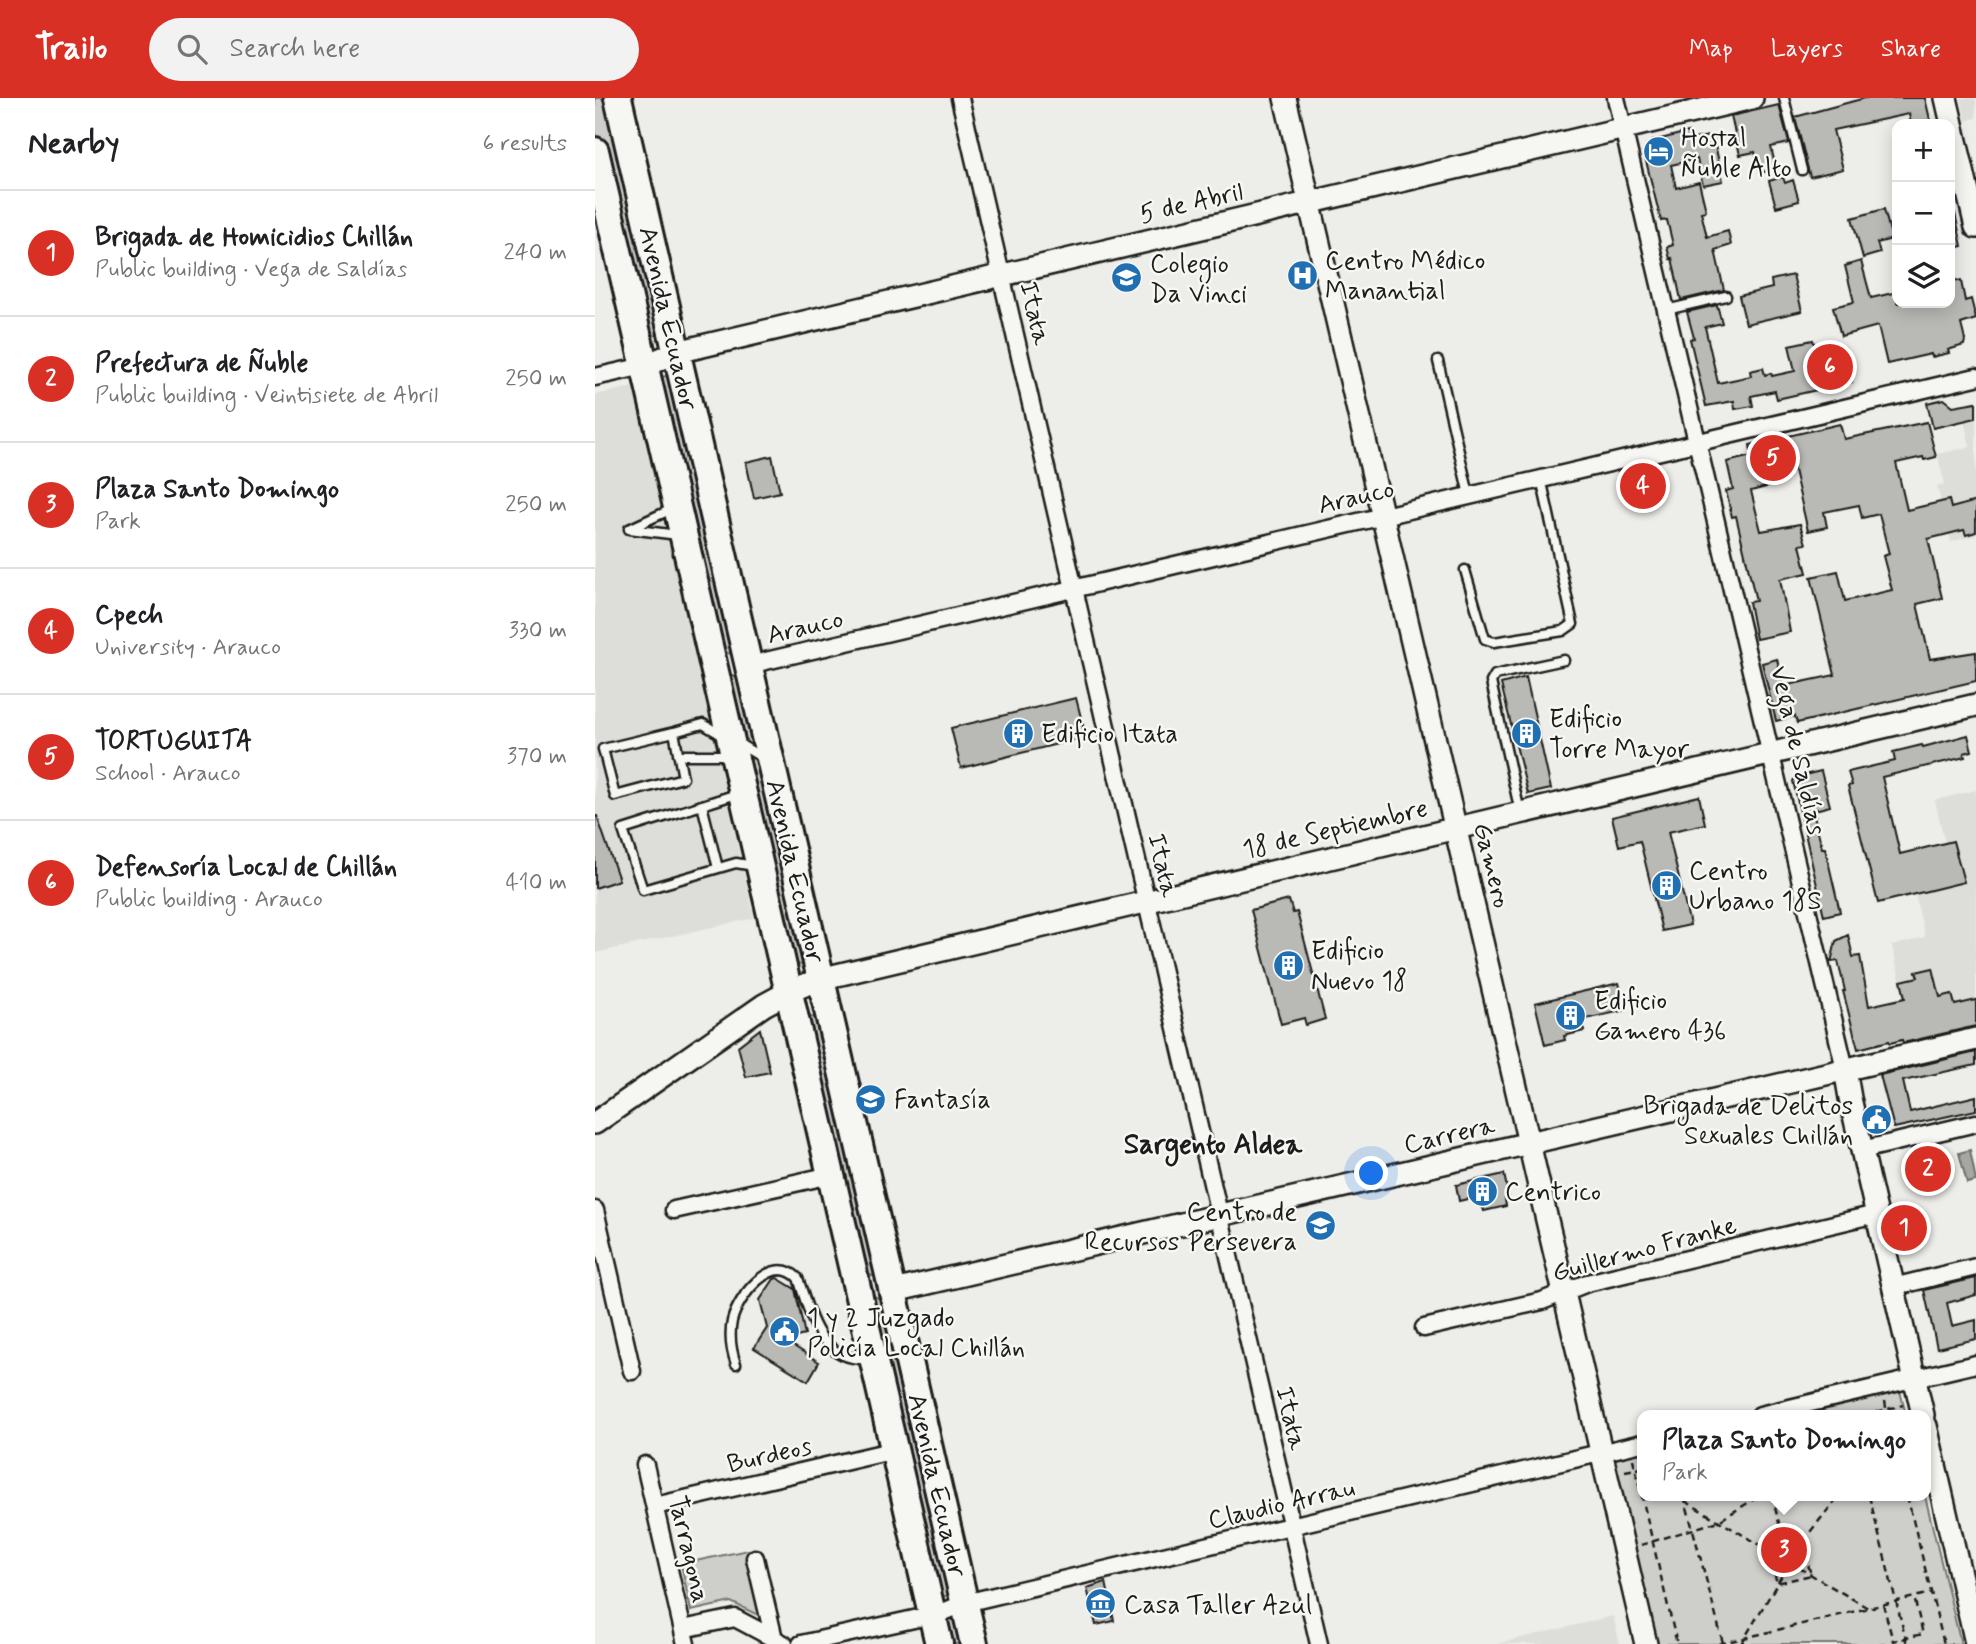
<!DOCTYPE html>
<html lang="en">
<head>
<meta charset="utf-8">
<style>
	:root { --surface:#fff; --page:#f2f2f2; --text:#202124; --muted:#757577; --line:#e0e0e0; --accent:#d93025 }
	body { margin:0; font-family:Mynerve,sans-serif; background:var(--page); color:var(--text) }
	.controls { position:absolute; right:21px; top:21px; display:grid; overflow:hidden; border-radius:14px; box-shadow:0 4px 18px #0003 }
	.controls button { width:63px; height:63px; display:grid; place-items:center; padding:0; border:0; border-bottom:2px solid var(--line); background:var(--surface); color:var(--text); font:35px sans-serif }
	.you { position:absolute; left:777px; top:1076px; width:24px; height:24px; margin:-18px; border:5px solid #fff; border-radius:50%; background:#1a73e8; box-shadow:0 0 0 10px #1a73e833 }
	.badge { display:grid; place-items:center; width:46px; height:46px; border-radius:50%; background:var(--accent); color:#fff; font-size:23px; font-weight:700 }
	.pin { position:absolute; translate:-50% -50%; border:4px solid #fff; box-shadow:0 2px 7px #0006 }
	.popup { position:absolute; left:1042px; top:1312px; width:294px; height:91px; box-sizing:border-box; display:grid; place-content:center; border-radius:14px; background:var(--surface); filter:drop-shadow(0 2px 5px #0005); font-size:23px; white-space:nowrap; color:var(--muted) }
	.popup b { font-size:26px; color:var(--text) }
	.popup::after { content:''; position:absolute; left:50%; top:100%; margin-left:-14px; border:14px solid transparent; border-top-color:var(--surface) }
	.list { margin:0; padding:0; list-style:none }
	h2 { display:flex; justify-content:space-between; align-items:center; height:91px; margin:0; padding:0 28px; font-size:30px }
	h2 small { font-size:23px; font-weight:400; color:var(--muted) }
	.list li { display:grid; grid-template-columns:46px 1fr auto; gap:21px; align-items:center; box-sizing:border-box; height:126px; padding:0 28px; border-top:2px solid var(--line) }
	.list b { display:block; font-size:26px; white-space:nowrap }
	.list p { margin:0; font-size:23px; white-space:nowrap; color:var(--muted) }
	.list em { font-size:23px; font-style:normal; color:var(--muted) }
	.icon { flex:none; width:38px; height:38px; fill:none; stroke:currentColor; stroke-width:2; stroke-linecap:round; stroke-linejoin:round }
	.map { position:relative; flex:none; width:1381px; height:1546px; overflow:hidden }
	header { display:flex; align-items:center; gap:42px; box-sizing:border-box; height:98px; padding:0 35px; background:var(--accent); color:#fff }
	header strong { font-size:33px }
	nav { display:flex; gap:38px; margin-inline-start:auto; font-size:24px }
	.search { width:490px; height:63px; background:var(--page); display:flex; align-items:center; gap:18px; box-sizing:border-box; padding:0 24px; border-radius:38px; color:var(--muted); font-size:26px }
	main { display:flex }
	aside { flex:1; background:var(--surface) }
	.map>svg:first-child { display:block }
</style>
</head>
<body>
<header>
<strong>Trailo</strong>
<div class="search"><svg class="icon" aria-label="search" viewBox="0 0 24 24"><circle cx="10" cy="10" r="6"/><path d="M15 15l6 6"/></svg>Search here</div>
<nav><a>Map</a><a>Layers</a><a>Share</a></nav>
</header>
<main>
<aside>
<h2>Nearby<small>6 results</small></h2>
<ul class="list">
<li><span class="badge">1</span><div><b>Brigada de Homicidios Chillán</b><p>Public building · Vega de Saldías</p></div><em>240 m</em></li>
<li><span class="badge">2</span><div><b>Prefectura de Ñuble</b><p>Public building · Veintisiete de Abril</p></div><em>250 m</em></li>
<li><span class="badge">3</span><div><b>Plaza Santo Domingo</b><p>Park</p></div><em>250 m</em></li>
<li><span class="badge">4</span><div><b>Cpech</b><p>University · Arauco</p></div><em>330 m</em></li>
<li><span class="badge">5</span><div><b>TORTUGUITA</b><p>School · Arauco</p></div><em>370 m</em></li>
<li><span class="badge">6</span><div><b>Defensoría Local de Chillán</b><p>Public building · Arauco</p></div><em>410 m</em></li>
</ul>
</aside>
<div class="map">
<svg width="1381" height="1546" viewBox="0 0 1381 1546">
	<rect width="100%" height="100%" fill="#edede9"/>
	<filter id="ink" filterUnits="userSpaceOnUse"><feTurbulence type="fractalNoise" baseFrequency=".0143" numOctaves="2"/><feDisplacementMap in="SourceGraphic" scale="14" xChannelSelector="R" yChannelSelector="G"/><feConvolveMatrix kernelMatrix="1 2 1 2 8 2 1 2 1" color-interpolation-filters="sRGB"/></filter>
	<g filter="url(#ink)">
		<path fill="#ddddda" d="M1366,0H1381V20L1371,23Z
			M38,289L71,426L159,820L0,855V297Z
			M1381,319V437L1356,444L1342,388L1350,386L1342,356L1375,349L1369,322Z
			M1381,692V928L1320,943L1297,848L1330,839L1320,797L1283,805L1273,763L1350,745L1340,702Z
			M1018,1518L1025,1546H902Z"/>
		<path fill="#cececb" stroke="#757574" stroke-width="2" d="M0,0H19L74,236L46,239L0,40Z
			M77,277L144,559L130,554L118,537L55,281Z
			M124,571L147,582L213,867L196,866Z
			M220,919L286,1180L271,1176L207,920Z
			M270,1195L292,1203L358,1496L339,1501Z
			M1304,1289L1311,1317H1186Z
			M1047,1350V1398H1330L1366,1546H1057L1012,1358Z
			M153,1452L167,1519L136,1504L96,1513L86,1466Z
			M362,1520L369,1546H350L345,1524Z"/>
		<path fill="#a6a6a3" stroke="#6f6f6d" stroke-width="2" d="M1375,1052L1381,1083L1372,1085L1364,1055Z"/>
		<path fill="#b9b9b6" stroke="#1c1c1c" stroke-width="2" d="M1270,0H1330L1336,26H1316L1314,16L1238,32L1248,71L1215,79L1200,19Z
			M1184,7L1194,45L1176,49L1181,71L1165,75L1160,54L1145,57L1136,18Z
			M1093,34L1095,42L1118,37L1128,83L1108,87L1102,61L1076,67L1081,90L1104,84L1111,113L1106,114L1112,139L1133,133L1136,147L1120,152L1129,192L1086,202L1077,160L1075,161L1072,149L1078,147L1072,122L1066,123L1050,59L1062,56L1058,43Z
			M1188,79L1190,85L1198,82L1204,103L1181,109L1174,83Z
			M1289,111L1297,141L1282,145L1285,155L1268,160L1257,120Z
			M1355,115H1360L1367,148L1355,151Z
			M1266,163L1276,200L1302,194V205H1355V181L1366,183L1370,203L1376,201L1381,221L1366,226L1370,242L1369,247L1353,252L1354,255L1337,259L1336,256L1292,266L1283,228L1246,238L1238,209L1259,204L1250,168Z
			M1198,177L1207,213L1151,226L1144,198L1177,190L1176,182Z
			M1122,207L1127,225L1110,229L1123,285L1156,278L1155,273L1168,270L1170,277L1176,275L1177,278L1200,273L1194,247L1218,242L1222,256L1250,250L1257,284L1182,301L1180,293L1156,298L1158,308L1140,311L1139,303L1111,308L1095,241L1099,240L1092,214Z
			M1349,301L1358,308L1381,304V320L1338,330L1332,305Z
			M1332,324L1341,359L1329,362L1328,359L1301,365L1312,412L1354,402L1356,410L1381,403V434L1371,437L1369,432L1333,441L1347,500L1322,506L1335,561L1381,554V583L1202,625L1200,618L1181,623L1167,565L1182,561L1188,588L1240,577L1216,479L1243,473L1250,503L1297,492L1288,458L1294,456L1284,416L1267,420L1264,407L1229,414L1232,429L1213,433L1196,359L1174,365L1179,387L1156,393L1166,433L1205,426L1211,446L1205,447L1212,475L1185,481L1195,534L1161,541L1154,504L1161,503L1141,418L1137,419L1131,393L1138,391L1132,364L1157,358L1155,347L1245,326L1249,341Z
			M177,358L185,394L159,400L151,364Z
			M931,579L956,691L933,696L906,586Z
			M481,600L491,639L366,670L356,630Z
			M1373,637L1377,653L1369,655L1370,659L1287,679L1305,756L1358,743L1369,784L1283,805L1253,688L1257,687L1253,674L1300,663L1298,654L1327,647L1328,649Z
			M1226,673L1235,708L1220,712L1221,717H1219L1227,750H1230L1245,814L1229,818L1198,683L1201,679Z
			M1104,698L1110,726L1073,734L1095,827L1067,833L1045,743L1024,748L1017,719Z
			M0,718H2L24,782L0,790Z
			M694,802L698,815L702,814L730,921L711,927L709,920L686,926L656,812Z
			M1253,837L1258,859L1265,858L1274,908L1310,900L1306,883L1323,879L1321,874L1338,870L1345,899L1357,896L1360,907L1381,902V928L1308,945L1307,942L1295,945L1294,943L1263,951L1248,893H1250L1243,863L1236,864L1241,843Z
			M1024,885L1031,912L986,922L989,933L969,938L970,942L950,947L940,905Z
			M165,931L175,974L151,979L143,948Z
			M1381,954V967L1308,983L1315,1014L1381,998V1012L1299,1030L1285,977Z
			M909,1076L914,1100L910,1101L911,1108L889,1113L887,1106L883,1107L881,1099L864,1103L861,1087Z
			M182,1180L200,1191L210,1237L189,1242L224,1264L213,1283L159,1250L172,1230L165,1202L179,1181Z
			M1381,1180V1197L1352,1205L1357,1228L1381,1222V1241L1342,1250L1329,1192Z
			M511,1484L519,1523L501,1527L492,1490Z"/>
		<g fill="none" stroke-linecap="round" stroke-linejoin="round">
			<defs>
				<path id="service" d="M1189,0L1207,72
					M1071,212L1131,198
					M843,263L874,397
					M34,431L83,437
					M34,431L79,410
					M870,472L890,541L899,544L968,533L978,526L946,380
					M79,634L88,680L20,698L8,651Z
					M79,634L108,626L127,637
					M141,644L166,659
					M83,657H136
					M145,695L28,732L48,792L141,765L159,768
					M107,707L123,770
					M925,714L896,584L900,577L969,562
					M141,1266C136,1252 134,1238 137,1223C143,1199 177,1154 203,1180C216,1218 224,1265 276,1261"/>
				<path id="minor" d="M365,0L724,1546
					M1021,0L1250,971
					M0,279L49,268
					M154,567L1381,279
					M1267,1052L1381,1025
					M0,1112L37,1273
					M79,1112L236,1077
					M1298,1189L1381,1169
					M829,1230L947,1203L992,1185L1281,1116
					M1165,1317L1381,1266
					M50,1367L91,1546
					M60,1408L300,1352
					M160,1460L179,1541
					M88,1531L140,1520L189,1546
					M206,1546L346,1515L370,1505L1047,1345"/>
				<path id="tertiary" d="M690,0L1051,1546
					M1351,0L1381,129
					M49,268L82,254L1157,0
					M1250,971L1255,1000L1328,1317
					M0,1025L169,907L195,893L225,881L1381,607
					M299,1193L1381,941
					M1331,1328L1381,1545"/>
				<path id="primary" d="M23,0L379,1546
					M0,53L344,1546"/>
			</defs>
			<use href="#service" stroke="#1c1c1c" stroke-width="13"/>
			<use href="#minor" stroke="#1c1c1c" stroke-width="21"/>
			<use href="#tertiary" stroke="#1c1c1c" stroke-width="26"/>
			<use href="#primary" stroke="#1c1c1c" stroke-width="32"/>
			<path stroke="#1c1c1c" stroke-width="2.5" stroke-dasharray="7 5" stroke-linecap="butt" d="M1290,1303L1292,1317
				M1270,1317L1308,1307
				M1038,1361L1082,1546
				M1030,1373L1047,1370
				M1089,1398L1128,1545
				M1177,1398L1190,1448
				M1274,1398L1312,1546
				M1312,1398L1349,1546
				M1241,1402L1258,1398
				M1090,1403L1273,1510
				M1207,1444L1216,1477L1182,1485L1173,1452Z
				M1046,1447L1124,1423L1164,1398
				M1288,1506L1298,1543L1328,1536L1319,1499
				M1124,1546L1336,1495
				M1146,1546L1207,1444L1244,1398"/>
			<use href="#service" stroke="#f6f6f2" stroke-width="8"/>
			<use href="#minor" stroke="#f6f6f2" stroke-width="16"/>
			<use href="#tertiary" stroke="#f6f6f2" stroke-width="21"/>
			<use href="#primary" stroke="#f6f6f2" stroke-width="26"/>
		</g>
	</g>
	<defs>
		<symbol id="hotel-disc" viewBox="-11 -11 22 22"><circle r="9.5" fill="#1f6fb2" stroke="#f6f6f2"/><path d="M-6-4.5h1.5V1H6V5H4.5V3h-9V5H-6ZM-4 0a1.8 1.8 0 1 1 3.6 0ZM.5 0V-2.5h3Q6-2.5 6 0Z" fill="#fff"/></symbol>
		<symbol id="hospital-disc" viewBox="-11 -11 22 22"><circle r="9.5" fill="#1f6fb2" stroke="#f6f6f2"/><path d="M-5-5h3v3.5h4V-5h3V5h-3V1.5h-4V5h-3Z" fill="#fff"/></symbol>
		<symbol id="school-disc" viewBox="-11 -11 22 22"><circle r="9.5" fill="#1f6fb2" stroke="#f6f6f2"/><path d="M0-5L7-2L0 1L-7-2ZM-4 1L0 2.5L4 1V4Q0 6-4 4Z" fill="#fff"/></symbol>
		<symbol id="building-disc" viewBox="-11 -11 22 22"><circle r="9.5" fill="#1f6fb2" stroke="#f6f6f2"/><path d="M-4-6H4V6H1V3H-1V6H-4ZM-2.5-4.3h1.7v1.8h-1.7ZM.8-4.3h1.7v1.8H.8ZM-2.5-1h1.7V.8h-1.7ZM.8-1h1.7V.8H.8Z" fill="#fff"/></symbol>
		<symbol id="civic-disc" viewBox="-11 -11 22 22"><circle r="9.5" fill="#1f6fb2" stroke="#f6f6f2"/><path d="M-.6-6.5H3V-4.5H.6V-3L4-1V1h2V6H-6V1h2V-1L-.6-3ZM-1.2 2.5V6h2.4V2.5Z" fill="#fff"/></symbol>
		<symbol id="university-disc" viewBox="-11 -11 22 22"><circle r="9.5" fill="#1f6fb2" stroke="#f6f6f2"/><path d="M0-5L7-2L0 1L-7-2ZM-4 1L0 2.5L4 1V4Q0 6-4 4Z" fill="#fff"/></symbol>
		<symbol id="museum-disc" viewBox="-11 -11 22 22"><circle r="9.5" fill="#1f6fb2" stroke="#f6f6f2"/><path d="M0-6L6-3V-2H-6V-3ZM-5-1h2V3h-2ZM-1-1h2V3h-2ZM3-1h2V3H3ZM-6 4H6V6H-6Z" fill="#fff"/></symbol>
	</defs>
	<g fill-rule="evenodd">
		<use href="#hotel-disc" x="1046" y="36" width="35" height="35"/>
		<use href="#hospital-disc" x="690" y="160" width="35" height="35"/>
		<use href="#school-disc" x="514" y="162" width="35" height="35"/>
		<use href="#building-disc" x="406" y="618" width="35" height="35"/>
		<use href="#building-disc" x="914" y="618" width="35" height="35"/>
		<use href="#building-disc" x="1054" y="770" width="35" height="35"/>
		<use href="#building-disc" x="676" y="850" width="35" height="35"/>
		<use href="#building-disc" x="958" y="900" width="35" height="35"/>
		<use href="#school-disc" x="258" y="984" width="35" height="35"/>
		<use href="#civic-disc" x="1264" y="1004" width="35" height="35"/>
		<use href="#building-disc" x="870" y="1076" width="35" height="35"/>
		<use href="#university-disc" x="708" y="1110" width="35" height="35"/>
		<use href="#civic-disc" x="172" y="1216" width="35" height="35"/>
		<use href="#museum-disc" x="488" y="1488" width="35" height="35"/>
	</g>
	<g text-anchor="middle" stroke-width="5" stroke-linejoin="round" paint-order="stroke">
		<g font-size="26" fill="#1c1c1c" stroke="#f6f6f2" text-anchor="start">
			<text x="1086" y="48">Hostal<tspan x="1086" dy="30">Ñuble Alto</tspan></text>
			<text x="730" y="171">Centro Médico<tspan x="730" dy="30">Manantial</tspan></text>
			<text x="555" y="174">Colegio<tspan x="555" dy="30">Da Vinci</tspan></text>
			<text x="954" y="629">Edificio<tspan x="954" dy="30">Torre Mayor</tspan></text>
			<text x="446" y="644">Edificio Itata</text>
			<text x="1094" y="781">Centro<tspan x="1094" dy="30">Urbano 18S</tspan></text>
			<text x="716" y="861">Edificio<tspan x="716" dy="30">Nuevo 18</tspan></text>
			<text x="999" y="911">Edificio<tspan x="999" dy="30">Gamero 436</tspan></text>
			<text x="299" y="1010">Fantasía</text>
			<text x="1258" y="1016" text-anchor="end">Brigada de Delitos<tspan x="1258" dy="30">Sexuales Chillán</tspan></text>
			<text x="910" y="1102">Centrico</text>
			<text x="702" y="1122" text-anchor="end">Centro de<tspan x="702" dy="30">Recursos Persevera</tspan></text>
			<text x="212" y="1228">1 y 2 Juzgado<tspan x="212" dy="30">Policía Local Chillán</tspan></text>
			<text x="529" y="1515">Casa Taller Azul</text>
		</g>
		<g font-size="26" fill="#1c1c1c" stroke="#f6f6f2">
			<text transform="translate(596 104) rotate(-13)" y="9">5 de Abril</text>
			<text transform="translate(441 215) rotate(77)" y="9">Itata</text>
			<text transform="translate(74 220) rotate(77)" y="9">Avenida Ecuador</text>
			<text transform="translate(761 398) rotate(-13)" y="9">Arauco</text>
			<text transform="translate(210 528) rotate(-13)" y="9">Arauco</text>
			<text transform="translate(1204 652) rotate(77)" y="9">Vega de Saldías</text>
			<text transform="translate(740 730) rotate(-13)" y="9">18 de Septiembre</text>
			<text transform="translate(569 767) rotate(77)" y="9">Itata</text>
			<text transform="translate(898 767) rotate(76)" y="9">Gamero</text>
			<text transform="translate(201 773) rotate(77)" y="9">Avenida Ecuador</text>
			<text transform="translate(854 1036) rotate(-13)" y="9">Carrera</text>
			<text transform="translate(1049 1150) rotate(-15)" y="9">Guillermo Franke</text>
			<text transform="translate(697 1320) rotate(77)" y="9">Itata</text>
			<text transform="translate(174 1356) rotate(-13)" y="9">Burdeos</text>
			<text transform="translate(343 1387) rotate(77)" y="9">Avenida Ecuador</text>
			<text transform="translate(686 1405) rotate(-13)" y="9">Claudio Arrau</text>
			<text transform="translate(95 1451) rotate(77)" y="9">Tarragona</text>
		</g>
		<g font-size="28" font-weight="bold" fill="#1c1c1c" stroke="#f6f6f2">
			<text x="618" y="1055">Sargento Aldea</text>
		</g>
	</g>
</svg>
<div class="controls">
<button>+</button>
<button>−</button>
<button><svg class="icon" aria-label="layers" viewBox="0 0 24 24"><path d="M12 4l9 5-9 5-9-5zM3 14l9 5 9-5"/></svg></button>
</div>
<div class="you"></div>
<div class="pin badge" style="left:1309px;top:1130px">1</div>
<div class="pin badge" style="left:1333px;top:1071px">2</div>
<div class="pin badge" style="left:1189px;top:1452px">3</div>
<div class="popup"><b>Plaza Santo Domingo</b>Park</div>
<div class="pin badge" style="left:1048px;top:388px">4</div>
<div class="pin badge" style="left:1178px;top:360px">5</div>
<div class="pin badge" style="left:1235px;top:269px">6</div>
</div>
</main>
</body>
</html>
